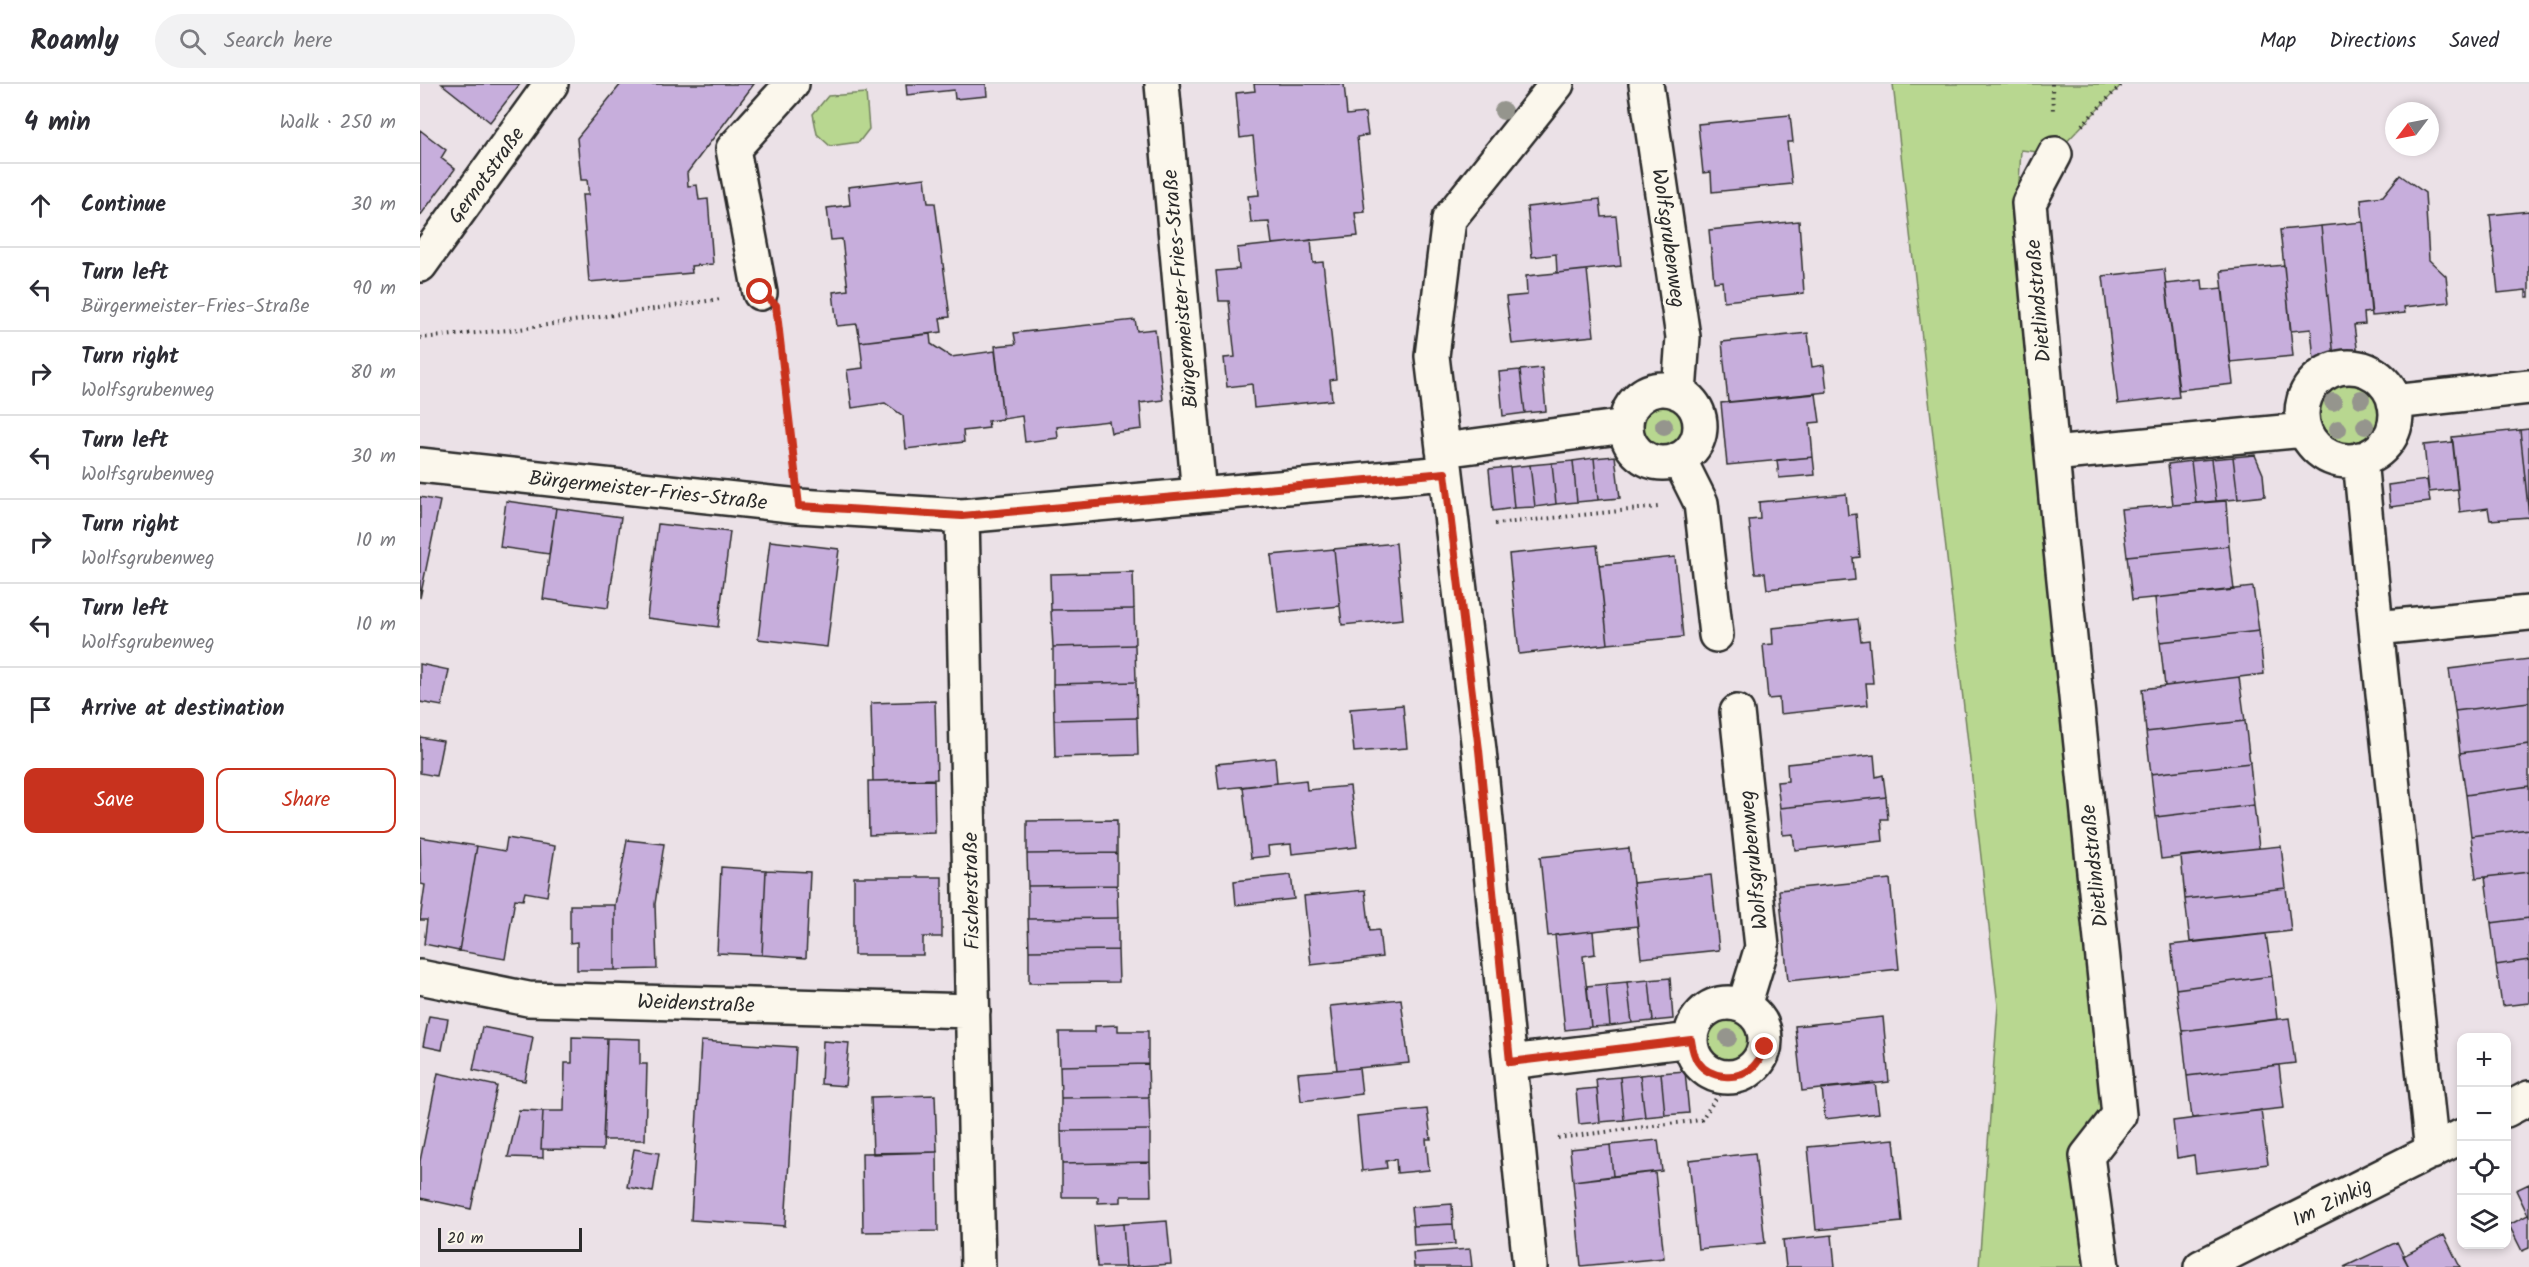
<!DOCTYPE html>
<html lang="en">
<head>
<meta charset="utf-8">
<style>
	:root { --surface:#fff; --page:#f2f2f3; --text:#2b2b33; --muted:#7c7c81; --line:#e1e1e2; --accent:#c8321e }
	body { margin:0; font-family:Kalam,sans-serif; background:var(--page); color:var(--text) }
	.controls { position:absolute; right:18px; bottom:18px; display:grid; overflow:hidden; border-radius:12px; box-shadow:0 3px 9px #0003 }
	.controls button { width:54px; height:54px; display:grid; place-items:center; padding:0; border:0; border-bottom:2px solid var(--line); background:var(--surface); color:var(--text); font:30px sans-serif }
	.compass { position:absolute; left:1965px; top:18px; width:54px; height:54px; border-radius:50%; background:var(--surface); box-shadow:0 3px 9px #0003; rotate:238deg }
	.scale { position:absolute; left:18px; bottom:15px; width:144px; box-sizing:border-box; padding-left:6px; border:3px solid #2b2b2b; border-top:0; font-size:16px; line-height:21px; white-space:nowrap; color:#2b2b2b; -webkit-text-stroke:4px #fbf7ec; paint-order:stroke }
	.stop { position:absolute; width:18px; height:18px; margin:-14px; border:4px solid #c8321e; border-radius:50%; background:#fff }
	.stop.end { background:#c8321e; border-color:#fff; box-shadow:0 2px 6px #0008 }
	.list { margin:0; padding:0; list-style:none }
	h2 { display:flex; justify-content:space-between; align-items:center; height:78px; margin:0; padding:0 24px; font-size:26px }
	h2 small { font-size:20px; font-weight:400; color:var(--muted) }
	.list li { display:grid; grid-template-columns:39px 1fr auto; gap:18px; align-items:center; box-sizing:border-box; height:84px; padding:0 24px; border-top:2px solid var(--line) }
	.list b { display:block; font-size:22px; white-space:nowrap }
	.list p { margin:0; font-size:20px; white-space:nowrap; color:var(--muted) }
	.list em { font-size:20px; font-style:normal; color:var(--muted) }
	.actions { display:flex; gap:12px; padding:18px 24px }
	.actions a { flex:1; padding:14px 0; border:2px solid var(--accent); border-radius:12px; text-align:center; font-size:21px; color:var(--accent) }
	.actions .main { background:var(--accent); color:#fff }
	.icon { flex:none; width:33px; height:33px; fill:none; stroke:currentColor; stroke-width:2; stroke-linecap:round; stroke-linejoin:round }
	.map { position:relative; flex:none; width:2109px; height:1183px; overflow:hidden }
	header { display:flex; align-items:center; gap:36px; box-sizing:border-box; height:84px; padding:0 30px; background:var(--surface); border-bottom:2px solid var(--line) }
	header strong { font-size:28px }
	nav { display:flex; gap:33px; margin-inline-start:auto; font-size:21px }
	.search { width:420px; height:54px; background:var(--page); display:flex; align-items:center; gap:15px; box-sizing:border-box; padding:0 21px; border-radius:33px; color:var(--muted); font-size:22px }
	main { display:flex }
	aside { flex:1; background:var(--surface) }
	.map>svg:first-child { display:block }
</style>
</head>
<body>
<header>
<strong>Roamly</strong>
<div class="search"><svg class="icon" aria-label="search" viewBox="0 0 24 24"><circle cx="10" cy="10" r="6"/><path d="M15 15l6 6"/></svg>Search here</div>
<nav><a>Map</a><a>Directions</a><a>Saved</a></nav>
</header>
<main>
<aside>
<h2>4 min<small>Walk · 250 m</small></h2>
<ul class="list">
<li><svg class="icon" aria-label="ahead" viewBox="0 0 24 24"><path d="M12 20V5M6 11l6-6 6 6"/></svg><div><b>Continue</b></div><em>30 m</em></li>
<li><svg class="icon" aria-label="left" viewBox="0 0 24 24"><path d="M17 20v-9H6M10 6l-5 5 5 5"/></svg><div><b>Turn left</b><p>Bürgermeister-Fries-Straße</p></div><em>90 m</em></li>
<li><svg class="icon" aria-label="right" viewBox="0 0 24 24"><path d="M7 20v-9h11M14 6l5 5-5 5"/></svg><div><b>Turn right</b><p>Wolfsgrubenweg</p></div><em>80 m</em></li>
<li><svg class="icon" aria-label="left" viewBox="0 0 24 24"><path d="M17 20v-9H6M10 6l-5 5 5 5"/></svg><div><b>Turn left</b><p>Wolfsgrubenweg</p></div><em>30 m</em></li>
<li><svg class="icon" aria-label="right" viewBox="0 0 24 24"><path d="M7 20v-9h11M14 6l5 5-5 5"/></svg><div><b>Turn right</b><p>Wolfsgrubenweg</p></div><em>10 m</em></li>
<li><svg class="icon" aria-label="left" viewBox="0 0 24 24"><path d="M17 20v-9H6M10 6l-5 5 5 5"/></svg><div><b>Turn left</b><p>Wolfsgrubenweg</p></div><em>10 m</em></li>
<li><svg class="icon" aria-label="arrive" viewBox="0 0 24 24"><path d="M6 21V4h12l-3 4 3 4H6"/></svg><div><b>Arrive at destination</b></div></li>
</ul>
<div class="actions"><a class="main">Save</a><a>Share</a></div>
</aside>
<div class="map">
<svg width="2109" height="1183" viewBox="0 0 2109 1183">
	<rect width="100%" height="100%" fill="#ebe1e7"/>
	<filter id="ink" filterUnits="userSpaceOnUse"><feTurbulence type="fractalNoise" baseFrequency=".0167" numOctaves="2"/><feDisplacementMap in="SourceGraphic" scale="12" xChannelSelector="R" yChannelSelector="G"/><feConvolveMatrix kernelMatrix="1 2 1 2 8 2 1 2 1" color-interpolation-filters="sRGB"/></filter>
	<g filter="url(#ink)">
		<path fill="#b8d790" stroke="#72815e" stroke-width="1.5" d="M1473,0H1702L1635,70L1601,66L1599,98L1687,1026L1670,1183H1559L1578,922Z
			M446,9L449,45L439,58L410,62L397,50L393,30L408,12Z
			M1883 330a46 46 0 1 1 92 0a46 46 0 1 1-92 0Z
			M1206 342a37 37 0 1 1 74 0a37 37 0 1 1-74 0Z
			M1271 956a37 37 0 1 1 74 0a37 37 0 1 1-74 0Z"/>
		<path fill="#c7aedc" stroke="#2b2b2b" stroke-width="1.5" d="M22,0H100L70,38Z
			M201,0H334L267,89L268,102L277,101L279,116L288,115L293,180L271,182L272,189L169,198L162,111H168V104L167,96H161L157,54Z
			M486,0H566L567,12L535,15L534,6L487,11Z
			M834,0H924L927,31L945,29L948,51L937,53L945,128L935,129L938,152L852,160L849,138L831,139L828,112L839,111L833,52L820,54L816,9L835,7Z
			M1370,31L1373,58H1367L1372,100L1292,108L1291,88L1283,89L1278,40Z
			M0,46L26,66L21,74L35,85L0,132Z
			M1980,91L2005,109L2009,176L2026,192L2029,218L1984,223L1985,229L1952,232L1941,115L1963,112Z
			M505,94L508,119H515L530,233L520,234L522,248L440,258L437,240L417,242L413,208L428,206L422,155L411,156L407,124L430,121L428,103Z
			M1180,115L1182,133L1196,132L1201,182L1137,189L1136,170L1112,173L1107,123Z
			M2109,127V213H2106V206L2078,209L2070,131Z
			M1379,137L1384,209L1304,217L1302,197L1294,198L1289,146Z
			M1943,138L1951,228L1944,229L1945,240L1934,241L1938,271L1914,274L1901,142Z
			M1901,142L1914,274L1894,276L1891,245L1871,247L1860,146Z
			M891,156L893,179L903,178L916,295L910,296L912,316L834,324L832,300L807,303L804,274L815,273L809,217H799L796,187L819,185L817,164Z
			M1864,181L1873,272L1810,278L1801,187Z
			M1744,185L1759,313L1698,320L1683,192Z
			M1167,186L1174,252L1092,260L1086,213L1107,211L1106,192Z
			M1782,196L1783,206L1802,204L1813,300L1759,306L1746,200Z
			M715,236L717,247L735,245L743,316L720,319L722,345L691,349L689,337L637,343L638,354L605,358L602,332L583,335L575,262L596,260L594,249Z
			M1388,249L1392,283L1404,281L1407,308L1308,318L1302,258Z
			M510,250L511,260L531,273L575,267L583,335L568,337L569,344L543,347L544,358L486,365L483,332L465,319L432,324L427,286L443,284L440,258Z
			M1122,284L1126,327L1105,329L1100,286Z
			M1100,286L1105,329L1083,332L1079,288Z
			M1396,310L1400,338L1390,339L1393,373L1307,381L1301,319Z
			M2109,345V432L2100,346Z
			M2100,346L2109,433L2070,436L2068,424L2040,428L2032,353Z
			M2033,358L2038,405L2009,408L2004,361Z
			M1835,371L1843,390L1845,412L1818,415L1813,373Z
			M1195,372L1200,414L1178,416L1174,374Z
			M1393,373L1395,391L1359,394L1357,376Z
			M1813,373L1818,415L1796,417L1791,375Z
			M1174,374L1178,416L1157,418L1153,377Z
			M1791,375L1796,417L1776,419L1771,377Z
			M1153,377L1157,418L1136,420L1132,379Z
			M1771,377L1776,419L1753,421L1748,380Z
			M1132,379L1136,420L1115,423L1110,381Z
			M1110,381L1115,423L1094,424L1090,383Z
			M1090,383L1094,424L1073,427L1069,385Z
			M2007,396L2010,418L1970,423L1968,401Z
			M1426,410L1428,431L1436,430L1440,473L1433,474L1435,496L1347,505L1345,489H1335L1329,436L1340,435L1339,418Z
			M0,413L20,417L0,514Z
			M86,417L136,424L129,470L80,463Z
			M1806,417L1809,462L1707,472L1701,425Z
			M136,424L201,433L188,524L123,515Z
			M238,440L310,448L298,543L227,534Z
			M350,457L419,465L407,563L338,555Z
			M976,459L983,535L922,541L914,465Z
			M1177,461L1188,560L1099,570L1089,470Z
			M1809,462L1814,506L1712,516L1707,472Z
			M914,465L920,522L858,528L851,471Z
			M1255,473L1263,553L1188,560L1179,481Z
			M713,488L714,525L631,526L630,490Z
			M1833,503L1839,547L1740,558L1735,514Z
			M714,525L715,561L633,563L631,526Z
			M1438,535L1441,557L1449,556L1453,599H1446L1448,621L1360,630L1359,614L1348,615L1343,561L1353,560L1352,544Z
			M1839,547L1844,590L1745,602L1740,558Z
			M715,561L716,598L633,600V563Z
			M2109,575V618L2035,627L2029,585Z
			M0,580L29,586L22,622L0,618Z
			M1819,593L1825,637L1726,648L1722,605Z
			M716,598L717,634L634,636L633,600Z
			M515,617L517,695L453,697L451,619Z
			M2109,618V660L2040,669L2035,627Z
			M983,621L987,664L934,668L930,625Z
			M717,634L718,671L635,673L634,636Z
			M1825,637L1830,679L1731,690L1726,648Z
			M0,653L23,657L16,692L0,689Z
			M2109,660V702L2046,711L2040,669Z
			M1454,671L1456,693L1463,691L1466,713L1360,724L1357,698L1368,697L1367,680Z
			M855,674L857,699L799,705L796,680Z
			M1830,679L1834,721L1736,733L1731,690Z
			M514,696L515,749L449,751L448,697Z
			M886,696L887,706L930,702L937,763L872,770L871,760L848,762L849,772L831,774L823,703Z
			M2109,702V745L2051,752L2046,711Z
			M1466,713L1468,735H1461L1463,757L1375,766L1373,750L1363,751L1360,724Z
			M1834,721L1839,764L1741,775L1736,733Z
			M697,736V769L607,770V737Z
			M2109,745V788L2056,794L2051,752Z
			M0,753L57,762L39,867L4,860L7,836H0L5,801L1,800Z
			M87,754L135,762L127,812L105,808L103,816L95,815L85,875L39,867L57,762L85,767Z
			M207,756L244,760L235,820L237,885L195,886V821Z
			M1861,762L1866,804L1765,815L1761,772Z
			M1209,764L1218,842L1128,852L1120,773Z
			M697,769V801L608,802L607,770Z
			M301,783L346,786L342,871L297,869Z
			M346,786L390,788L386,874L342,871Z
			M2109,788V834L2071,839L2065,793Z
			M871,791L874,815L816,821L814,797Z
			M1291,791L1299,866L1221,874L1213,799Z
			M434,793H522V853H503V871H434Z
			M1470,795L1479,885L1368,897L1359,806Z
			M697,801L698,834L608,835V802Z
			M1866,804L1871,847L1770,858L1765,815Z
			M945,806L950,847L959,846L962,873L891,881L884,812Z
			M150,821H195V886H157V858L150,859Z
			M698,834V866L609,867L608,835Z
			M2109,834V876L2076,881L2071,839Z
			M1173,847L1175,870L1163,872L1171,943L1145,946L1135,851Z
			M1846,850L1852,892L1756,905L1751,861Z
			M698,866L699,898L609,899V867Z
			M2109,876V919L2082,922L2076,881Z
			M1852,892L1857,935L1762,947L1756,905Z
			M1250,894L1253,935L1233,937L1229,896Z
			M1229,896L1233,937L1212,939L1207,898Z
			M1207,898L1212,939L1190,942L1186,900Z
			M1186,900L1190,942L1171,943L1167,902Z
			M981,915L989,979L917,986L910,922Z
			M9,932L28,935L22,966L3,962Z
			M1463,933L1469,998L1382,1007L1375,942Z
			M1869,934L1875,979L1767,992L1762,947Z
			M698,941V947H728V980L640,982L639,948H675V942Z
			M62,943L113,953L105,997L53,986Z
			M152,953L187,954L183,1066L121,1065L123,1027H144L145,979H152Z
			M187,954L220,955V980H227L225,1056H183Z
			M281,957L376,963L365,1142L271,1136Z
			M403,957L429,959L425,1002L401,1000Z
			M728,980L729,1013L641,1014L640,982Z
			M1859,981L1864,1024L1772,1034L1767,992Z
			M939,984L942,1010L881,1017L878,989Z
			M1265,987L1269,1029L1245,1031L1241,989Z
			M18,989L77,1002L51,1125L0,1114V1077Z
			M1241,989L1245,1031L1225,1033L1220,991Z
			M1220,991L1225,1033L1204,1036L1200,993Z
			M1200,993L1204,1036L1180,1038L1176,995Z
			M1455,999L1459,1029L1405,1035L1402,1004Z
			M1177,1004L1180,1038L1159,1040L1156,1006Z
			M515,1011L517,1068L453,1070L451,1013Z
			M729,1013L730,1046L641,1047V1014Z
			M1007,1025L1011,1055H1006L1009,1086L977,1089L976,1075L966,1077L967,1084L942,1087L937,1032Z
			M99,1026L123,1027L121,1065H123V1074L88,1073Z
			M1841,1026L1848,1080L1776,1089L1774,1071L1757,1074L1753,1037Z
			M730,1046V1078L642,1080L641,1047Z
			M1474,1055L1482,1138L1396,1146L1388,1063Z
			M1238,1056L1242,1087L1193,1092L1190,1061Z
			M1190,1061L1193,1092L1153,1097L1150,1065Z
			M214,1065L239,1069L233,1108L207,1103Z
			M517,1068L518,1147L443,1148L442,1069Z
			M1335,1069L1345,1159L1278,1165L1269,1076Z
			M730,1078L731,1112H701V1118L678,1119V1113H642V1080Z
			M1235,1088L1244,1174L1161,1182L1153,1097Z
			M2109,1100V1164L2102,1167L2089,1141L2108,1131L2096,1106Z
			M1032,1120L1033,1140L993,1142L991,1123Z
			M747,1137L751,1180L706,1183L703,1140Z
			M703,1140L706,1183H677L674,1142Z
			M1033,1140L1035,1160L994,1162L993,1142Z
			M1412,1151L1415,1183H1366L1363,1156Z
			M2024,1151L2040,1183H1989L1983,1172Z
			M1977,1158L1989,1183H1924Z
			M1050,1165L1052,1183H994L993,1169Z"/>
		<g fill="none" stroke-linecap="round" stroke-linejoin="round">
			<defs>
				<path id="minor" d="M742,0L779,411
					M1226,0L1263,253L1259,309
					M1635,70L1609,119L1639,447L1699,1031L1667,1072L1682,1183
					M0,181L131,0
					M340,209L313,65L372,0
					M1882 330a47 47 0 1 1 94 0a47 47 0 1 1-94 0Z
					M1206 342a37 37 0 1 1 74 0a37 37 0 1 1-74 0Z
					M1974,318L2109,303
					M1023,366L1206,342
					M1632,370L1885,346
					M1259,375L1281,419L1296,551
					M1940,375L1956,544L2012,1068
					M0,381L379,422L542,432L1025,389
					M542,432L558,1183
					M1956,544L2109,529
					M1317,628L1342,863L1324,922
					M0,893L108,915L553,927
					M1271 956a37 37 0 1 1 74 0a37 37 0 1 1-74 0Z
					M1090,978L1271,956
					M2086,1026L2109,1014
					M1110,1183L1059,666L1012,272L1029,135L1137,0
					M1781,1183L2042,1052"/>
			</defs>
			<use href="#minor" stroke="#2b2b2b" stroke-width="38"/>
			<path stroke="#2b2b2b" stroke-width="4" stroke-dasharray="1.5 4.5" stroke-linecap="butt" d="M1632,0L1633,29
				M1662,41L1702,0
				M359,245L374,381
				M0,254L100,245L300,215
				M1075,440L1238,423
				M1138,1054L1281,1036L1311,993"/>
			<use href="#minor" stroke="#fbf7ec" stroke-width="33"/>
		</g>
		<g fill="#95958d">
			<circle cx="1083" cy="27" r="9"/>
			<circle cx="1941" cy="315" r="9"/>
			<circle cx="1913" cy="318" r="9"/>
			<circle cx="1244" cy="342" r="9"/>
			<circle cx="1945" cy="342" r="9"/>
			<circle cx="1918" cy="345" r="9"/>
			<circle cx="1308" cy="954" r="9"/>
		</g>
	</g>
	<g fill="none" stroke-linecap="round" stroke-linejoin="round" filter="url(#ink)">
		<path stroke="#c8321e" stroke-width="8" d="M340,208L356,221L379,422L542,432L1025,389L1059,666L1090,978L1271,956C1272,963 1274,972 1278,978C1290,995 1319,997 1333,983C1339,978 1342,970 1345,963"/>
	</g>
	<g text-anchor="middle" stroke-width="6" stroke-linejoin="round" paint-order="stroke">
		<g font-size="21" fill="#2b2b2b" stroke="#fbf7ec">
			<text transform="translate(66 91) rotate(-54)" y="7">Gernotstraße</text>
			<text transform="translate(1249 154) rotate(82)" y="7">Wolfsgrubenweg</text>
			<text transform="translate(760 205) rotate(-95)" y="7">Bürgermeister-Fries-Straße</text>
			<text transform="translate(1618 217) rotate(-95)" y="7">Dietlindstraße</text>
			<text transform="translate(228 406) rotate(6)" y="7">Bürgermeister-Fries-Straße</text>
			<text transform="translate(1333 776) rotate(-96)" y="7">Wolfsgrubenweg</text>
			<text transform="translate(1674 782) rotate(-96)" y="7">Dietlindstraße</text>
			<text transform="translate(551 807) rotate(-91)" y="7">Fischerstraße</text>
			<text transform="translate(276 919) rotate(2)" y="7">Weidenstraße</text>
			<text transform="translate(1912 1118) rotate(-26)" y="7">Im Zinkig</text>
		</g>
	</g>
</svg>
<div class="controls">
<button>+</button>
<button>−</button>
<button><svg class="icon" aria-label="locate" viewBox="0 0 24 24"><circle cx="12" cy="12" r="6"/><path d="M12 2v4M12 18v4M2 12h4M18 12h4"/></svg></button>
<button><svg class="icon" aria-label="layers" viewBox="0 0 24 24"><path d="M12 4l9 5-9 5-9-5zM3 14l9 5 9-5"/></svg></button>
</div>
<svg class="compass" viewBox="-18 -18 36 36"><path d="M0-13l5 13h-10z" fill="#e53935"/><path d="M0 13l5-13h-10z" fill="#7c7c81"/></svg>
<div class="scale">20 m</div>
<div class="stop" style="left:340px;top:208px"></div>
<div class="stop end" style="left:1345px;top:963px"></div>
</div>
</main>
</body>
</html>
